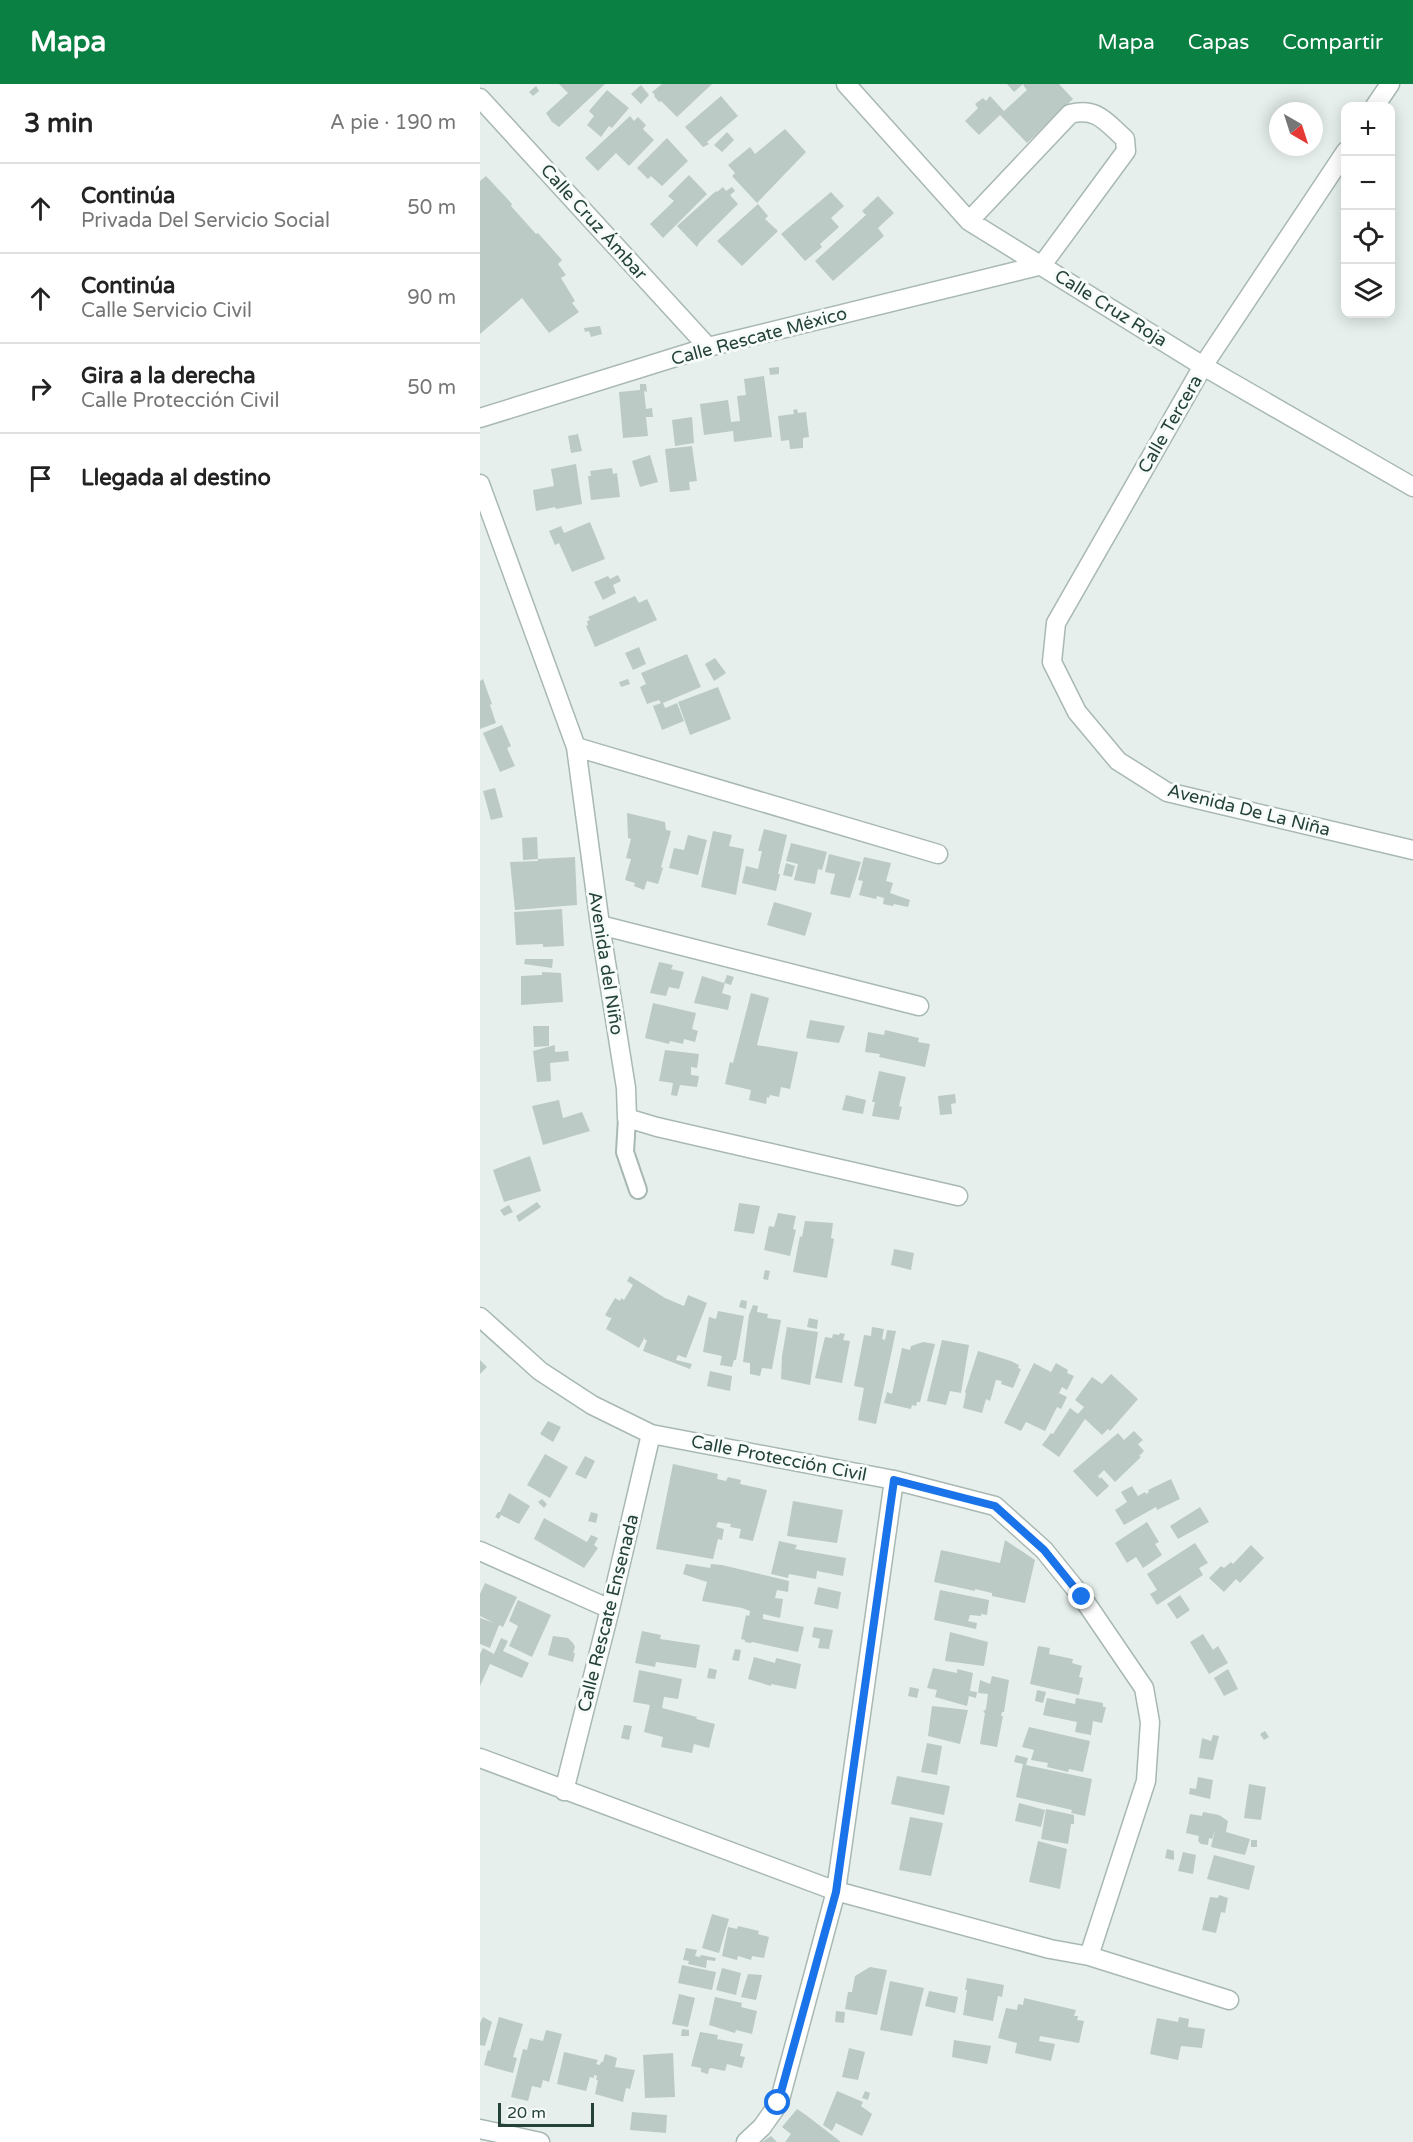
<!DOCTYPE html>
<html lang="es">
<head>
<meta charset="utf-8">
<style>
	:root { --surface:#fff; --page:#f6f6f6; --text:#222; --muted:#767676; --line:#e0e0e0; --accent:#0b8043 }
	body { margin:0; font-family:"Varela Round",sans-serif; background:var(--page); color:var(--text) }
	.controls { position:absolute; right:18px; top:18px; display:grid; overflow:hidden; border-radius:12px; box-shadow:0 3px 15px #0003 }
	.controls button { width:54px; height:54px; display:grid; place-items:center; padding:0; border:0; border-bottom:2px solid var(--line); background:var(--surface); color:var(--text); font:30px sans-serif }
	.compass { position:absolute; left:789px; top:18px; width:54px; height:54px; border-radius:50%; background:var(--surface); box-shadow:0 3px 15px #0003; rotate:141deg }
	.scale { position:absolute; left:18px; bottom:15px; width:96px; box-sizing:border-box; padding-left:6px; border:3px solid #24423a; border-top:0; font-size:16px; line-height:21px; white-space:nowrap; color:#24423a; -webkit-text-stroke:4px #f7fbf9; paint-order:stroke }
	.stop { position:absolute; width:18px; height:18px; margin:-14px; border:4px solid #1a73e8; border-radius:50%; background:#fff }
	.stop.end { background:#1a73e8; border-color:#fff; box-shadow:0 2px 6px #0008 }
	.list { margin:0; padding:0; list-style:none }
	h2 { display:flex; justify-content:space-between; align-items:center; height:78px; margin:0; padding:0 24px; font-size:26px }
	h2 small { font-size:20px; font-weight:400; color:var(--muted) }
	.list li { display:grid; grid-template-columns:39px 1fr auto; gap:18px; align-items:center; box-sizing:border-box; height:90px; padding:0 24px; border-top:2px solid var(--line) }
	.list b { display:block; font-size:22px; white-space:nowrap }
	.list p { margin:0; font-size:20px; white-space:nowrap; color:var(--muted) }
	.list em { font-size:20px; font-style:normal; color:var(--muted) }
	.icon { flex:none; width:33px; height:33px; fill:none; stroke:currentColor; stroke-width:2; stroke-linecap:round; stroke-linejoin:round }
	.map { position:relative; flex:none; width:933px; height:2058px; overflow:hidden }
	header { display:flex; align-items:center; gap:36px; box-sizing:border-box; height:84px; padding:0 30px; background:var(--accent); color:#fff }
	header strong { font-size:28px }
	nav { display:flex; gap:33px; margin-inline-start:auto; font-size:21px }
	main { display:flex }
	aside { flex:1; background:var(--surface) }
	.map>svg:first-child { display:block }
</style>
</head>
<body>
<header>
<strong>Mapa</strong>
<nav><a>Mapa</a><a>Capas</a><a>Compartir</a></nav>
</header>
<main>
<aside>
<h2>3 min<small>A pie · 190 m</small></h2>
<ul class="list">
<li><svg class="icon" aria-label="ahead" viewBox="0 0 24 24"><path d="M12 20V5M6 11l6-6 6 6"/></svg><div><b>Continúa</b><p>Privada Del Servicio Social</p></div><em>50 m</em></li>
<li><svg class="icon" aria-label="ahead" viewBox="0 0 24 24"><path d="M12 20V5M6 11l6-6 6 6"/></svg><div><b>Continúa</b><p>Calle Servicio Civil</p></div><em>90 m</em></li>
<li><svg class="icon" aria-label="right" viewBox="0 0 24 24"><path d="M7 20v-9h11M14 6l5 5-5 5"/></svg><div><b>Gira a la derecha</b><p>Calle Protección Civil</p></div><em>50 m</em></li>
<li><svg class="icon" aria-label="arrive" viewBox="0 0 24 24"><path d="M6 21V4h12l-3 4 3 4H6"/></svg><div><b>Llegada al destino</b></div></li>
</ul>
</aside>
<div class="map">
<svg width="933" height="2058" viewBox="0 0 933 2058">
	<rect width="100%" height="100%" fill="#e6efeb"/>
	<path fill="#bbcac4" d="M79,0H125L79,43L72,38L66,29L88,9Z
		M182,0H232L197,33L181,17L179,18L174,12L175,11L172,8Z
		M527,0H543L534,8Z
		M544,0H579L593,15L547,59L520,31L499,51L485,37L498,24L495,20L503,14L506,17L510,12L524,27L547,6L543,1Z
		M161,1L169,11L161,20L151,10Z
		M56,2L59,7L53,12L49,8Z
		M127,6L149,24L132,44L129,42L121,53L107,41L114,32L109,27Z
		M241,12L258,32L227,58L229,60L223,63L205,43Z
		M150,32L154,37L158,33L166,41L163,45L174,56L149,82L136,69L118,87L105,74Z
		M305,45L326,68L277,119L252,92L255,89L248,81L270,63L275,70Z
		M247,48L254,56L242,68L234,61Z
		M187,54L208,77L182,102L171,92L168,95L157,84Z
		M209,91L227,110L183,154L170,140L194,117L188,112Z
		M6,92L32,120L31,122L56,150L58,149L82,176L78,180L86,191L81,194L95,217L92,219L99,228L69,249L42,214L0,250V97Z
		M243,103L246,107L252,103L255,107L250,111L258,120L219,159L217,163L197,142L236,107L237,108Z
		M351,108L364,122L351,134L359,143L340,160L342,163L325,177L301,150Z
		M398,112L414,129L398,144L404,152L353,197L335,177L386,131L382,127Z
		M278,120L288,132L285,135L298,147L262,182L237,157Z
		M120,242L122,250L111,253L109,247L105,248L104,244Z
		M299,283V290L290,291L289,284Z
		M284,292L292,353L254,358L253,347L224,351L220,320L248,316L251,338L260,337L257,312L266,311L264,295Z
		M160,300H166L167,308L164,307L166,325L172,324L173,333H166L168,352L143,354L139,308L160,306Z
		M317,325L318,329L326,328L329,353L323,354V364L310,365L309,356L301,357L298,332L314,330L313,326Z
		M212,333L214,359L195,362L192,336Z
		M98,350L102,367L91,369L88,352Z
		M212,362L217,397L209,398L210,406L190,408L185,365Z
		M170,371L178,398L160,403L152,377Z
		M96,380L102,420L76,425L75,423L56,427L53,406L74,402L71,385Z
		M132,384L133,390L137,389L140,413L111,416L108,392H111L110,387Z
		M110,438L125,475L92,488L79,459L75,461L69,447L81,442L84,449Z
		M138,491L141,497L133,501L136,509L123,516L114,498L128,492L130,495Z
		M155,512L159,519L167,515L177,536L115,563L106,542L108,541L107,537L110,536L108,533Z
		M159,563L166,580L153,586L145,569Z
		M207,570L221,603L183,619L185,624L197,619L204,637L182,646L173,622L181,619L179,616L167,620L160,603L166,600L161,589Z
		M235,574L246,589L234,597L225,580Z
		M3,595L12,620L10,621L16,639L0,645V597Z
		M148,595L150,600L141,603L139,598Z
		M238,603L251,635L210,651L198,618Z
		M22,641L31,662L27,664L35,682L20,688L3,649Z
		M15,704L23,733L11,736L3,707Z
		M147,729L185,738L186,746L191,747L181,783L183,784L178,800L167,797L164,806L154,802L155,799L145,796L151,775L146,774L151,755L148,754Z
		M284,745L307,751L298,790H300L296,807L262,799L266,782L278,785L282,767H278Z
		M233,747L252,751L249,762L264,765L256,811L221,803Z
		M208,751L227,756L218,791L189,784L194,764L204,766Z
		M57,753L58,775L43,776L42,754Z
		M311,759L347,768L342,786L338,785L335,800L314,796L318,780L306,777Z
		M349,770L381,778L370,814L350,810L355,790L345,788Z
		M95,773L97,821L35,826L30,778L58,777V775Z
		M384,773L411,779L406,797L413,799L410,809L430,816L428,823L414,820L413,822L403,820L404,814L397,812L396,815L379,811L383,797L378,796Z
		M306,779L315,782L312,793L303,791Z
		M294,818L332,829L325,852L287,841Z
		M82,825L84,862L63,863V860L36,861L34,828Z
		M45,875H73L72,884L44,880Z
		M179,878L193,881L191,885L204,888L199,905L189,903L186,912L170,909Z
		M62,888L81,889L83,918L41,921V892L62,891Z
		M247,891L254,893L251,901L245,899L242,909L251,912L248,926L214,919L222,892L244,899Z
		M271,909L289,914L277,961L318,968L310,1005L301,1003L299,1013L290,1011L289,1014L287,1013L286,1020L269,1016L271,1006L245,1000L250,978L253,979Z
		M173,919L216,929L212,945L218,947L215,958L204,955L203,960L190,957L189,960L165,954Z
		M330,936L365,942L359,959L326,954Z
		M53,942H69V962L54,963Z
		M405,946L439,954L438,958L450,960L445,983L399,973L400,970L385,968L388,948L404,951Z
		M75,961V968L88,967L89,977L70,979L71,997L57,998L53,967Z
		M185,966L219,970L217,984L211,983V991L219,992L217,1003L200,1001L197,1012L191,1011L193,999L179,997Z
		M399,987L426,993L419,1022L422,1023L419,1036L392,1032L395,1018H392Z
		M475,1010L476,1019L471,1020L472,1030L460,1031L458,1012Z
		M366,1011L386,1016L383,1030L362,1026Z
		M79,1016L83,1034L102,1028L110,1047L63,1061L52,1022Z
		M50,1072L61,1107L24,1118L13,1086Z
		M57,1118L61,1123L39,1138L36,1132Z
		M259,1119L280,1122L274,1150L254,1147Z
		M29,1121L33,1128L24,1132L20,1126Z
		M298,1129L316,1132L313,1145L316,1146L310,1172L284,1166L289,1142L294,1143Z
		M325,1137L353,1139L351,1154L354,1155L347,1194L313,1188L320,1152L322,1153Z
		M414,1165L434,1169L431,1186L411,1181Z
		M285,1186L290,1187L288,1196L283,1195Z
		M150,1192L185,1214L204,1222L208,1211L227,1219L206,1274L198,1271L196,1276L212,1280L210,1285L163,1267L167,1256H165V1253L159,1264L126,1245L132,1233L130,1234L125,1231L135,1214L140,1217L141,1214L144,1216L153,1201L147,1197Z
		M261,1216L267,1217L266,1225L259,1223Z
		M273,1221L278,1222L277,1228L288,1230L287,1234L301,1236L292,1285L282,1284L280,1292L270,1290V1279L263,1278L269,1231Z
		M238,1227L264,1232L256,1276H254L252,1283L240,1281L242,1272L223,1268L229,1233L236,1235Z
		M329,1234L338,1236L337,1245L327,1243Z
		M307,1243L338,1248L330,1301L301,1295L302,1272Z
		M392,1243L404,1245L402,1255L405,1256L407,1246L416,1247L396,1340L378,1336L384,1304L374,1302L384,1251L391,1252Z
		M360,1249L365,1250L363,1256L370,1257L362,1299L335,1294L345,1253L352,1254L353,1250L359,1251Z
		M462,1256L489,1261L481,1309L470,1307L466,1321L447,1317Z
		M443,1258L455,1260L440,1318H437L436,1322L432,1321L431,1325L404,1319L407,1308L412,1310L422,1264L430,1266L431,1262Z
		M498,1267L531,1277L539,1281L538,1284L541,1285L533,1304L521,1300L522,1297L516,1296L510,1317L506,1315L502,1329L483,1324L486,1309L485,1308Z
		M0,1276L7,1283L0,1290Z
		M554,1279L571,1288L576,1279L588,1286L587,1289L594,1292L587,1306L582,1303L579,1309L587,1313L581,1325L577,1323L565,1347L546,1338L541,1347L524,1339Z
		M230,1287L252,1292L250,1307L227,1302Z
		M631,1290L658,1315L630,1347L628,1345L622,1351L605,1335L579,1373L562,1361L571,1349L573,1350L590,1324L598,1330L604,1323L595,1316L612,1293L622,1300Z
		M68,1337L81,1343L73,1358L60,1350Z
		M654,1347L663,1356L658,1360L664,1367L659,1372L661,1373L635,1398L624,1386L618,1392L620,1395L621,1393L629,1402L617,1413L593,1387L638,1349L644,1356Z
		M65,1370L88,1383L70,1414L47,1401Z
		M105,1372L115,1377L106,1395L95,1390Z
		M193,1380L238,1390L237,1395L246,1397L248,1393L261,1396L260,1400L287,1406L273,1457L259,1454L261,1445L250,1443L251,1440L238,1438L236,1443L244,1445L242,1456L238,1455L233,1475L176,1465Z
		M691,1395L700,1415L677,1426L676,1423L644,1441L635,1426L647,1418L641,1408L652,1402L658,1412L665,1408L666,1410L669,1408L668,1406Z
		M29,1409L50,1422L39,1440L21,1431L19,1435L15,1433L18,1428H20Z
		M62,1415L67,1420L64,1424L58,1418Z
		M313,1417L363,1426L357,1459L307,1452Z
		M720,1423L729,1438L698,1455L690,1442Z
		M111,1428L118,1430L116,1439L108,1437Z
		M64,1434L107,1458L111,1451L118,1454L114,1461L118,1464L104,1484L54,1455Z
		M667,1438L679,1458L675,1460L682,1471L663,1484L656,1473L647,1479L635,1459Z
		M525,1456L555,1476L545,1519L512,1512V1509L495,1505V1507L454,1498L461,1466L520,1479Z
		M299,1457L317,1461L315,1465L366,1474L363,1492L337,1487L336,1495L309,1490L308,1494L291,1490Z
		M715,1459L728,1479L719,1484L723,1491L677,1521L670,1510L677,1506L667,1490Z
		M771,1461L784,1474L760,1499L756,1495L744,1508L729,1494L741,1482L744,1484L751,1478L753,1480Z
		M206,1480L230,1484L231,1480L242,1481L309,1497L308,1508L297,1506L295,1514L303,1515L300,1534L283,1530V1535L324,1543L318,1568L272,1558L271,1559L265,1558V1556L261,1555L266,1531L269,1532L270,1527L262,1524L222,1517L227,1498L203,1490Z
		M5,1499L37,1513L23,1543L19,1541L10,1564L0,1560V1534L14,1539L0,1532V1510Z
		M338,1503L361,1508L358,1525L334,1520Z
		M460,1506L509,1516L507,1531L501,1530V1532L490,1531L488,1537L497,1539L496,1545L454,1536Z
		M700,1511L710,1526L697,1535L687,1520Z
		M38,1516L71,1531L52,1573L29,1562L38,1542L29,1537Z
		M334,1543L353,1546L349,1565L338,1564L340,1555L332,1553Z
		M162,1547L181,1551L180,1555L220,1561L216,1584L176,1578L175,1583L155,1579Z
		M470,1548L508,1558L504,1582L465,1577Z
		M723,1550L733,1566L738,1562L748,1579L729,1590L710,1558Z
		M73,1552L88,1554L93,1559L95,1563L93,1569H95L93,1578L68,1571Z
		M21,1554L28,1557L23,1567L49,1579L42,1594L10,1580L0,1602V1570L3,1564L14,1570Z
		M558,1562L570,1564L569,1570L593,1575L592,1579L602,1582L599,1593L603,1594L599,1611L550,1600Z
		M255,1565L261,1566L259,1577L252,1576Z
		M274,1573L295,1579L296,1574L321,1580L316,1605L291,1600V1602L268,1595Z
		M229,1584L237,1586L235,1595L227,1594Z
		M453,1584L477,1589V1585L493,1589L490,1607L497,1608L496,1614L489,1612L487,1622L455,1613L457,1606L447,1604Z
		M748,1585L758,1605L744,1612L734,1594Z
		M159,1586L202,1595L198,1615L184,1613L182,1624L217,1633L216,1635L235,1640L229,1664L214,1660L212,1669L181,1663L183,1653L164,1648L170,1621L153,1618Z
		M512,1592L529,1596L524,1628H522L521,1632H523L517,1663L500,1660L505,1629L503,1628L506,1625L508,1610L498,1609L500,1596L510,1600Z
		M430,1603L439,1605L437,1614L428,1612Z
		M557,1606L566,1608L563,1619L555,1617Z
		M567,1614L595,1620L596,1614L623,1619V1623H626L622,1639L613,1637L611,1651L595,1648L597,1638L563,1631Z
		M452,1622L488,1626L480,1660L448,1652Z
		M144,1641L152,1642L149,1656L141,1654Z
		M549,1643L610,1657L603,1688L589,1685L588,1688L567,1683L568,1679L551,1676L554,1666L542,1663Z
		M785,1647L789,1653L784,1656L780,1650Z
		M733,1651L739,1652L733,1676L719,1674L722,1654L731,1657Z
		M447,1659L462,1662L457,1691L441,1688Z
		M536,1671L548,1674L546,1681L612,1695L605,1732L591,1729L592,1726L536,1713L543,1680L534,1678Z
		M417,1692L470,1702L464,1731L411,1720Z
		M718,1693L733,1696L730,1715L709,1710L710,1704L716,1705Z
		M769,1700L786,1703L781,1736L764,1734Z
		M539,1719L565,1726L561,1743L535,1737Z
		M566,1725L594,1731V1740H591L588,1760L561,1755Z
		M723,1728L739,1731L748,1737L746,1748L770,1755L765,1771L731,1763L735,1746L732,1755L729,1754L728,1761L721,1760L718,1757L719,1752L706,1749L710,1730L722,1732Z
		M430,1733L463,1739L451,1792L419,1786Z
		M771,1756H777V1763H771Z
		M558,1757L587,1765L580,1805L549,1798Z
		M687,1765L694,1767V1776L685,1774Z
		M703,1768L716,1771L713,1790L698,1787Z
		M734,1771L775,1782L769,1806L727,1795Z
		M739,1811L748,1814L745,1829L741,1828L736,1849L722,1846L730,1813L738,1814Z
		M232,1830L249,1835L239,1869L222,1864Z
		M258,1842L279,1847L278,1850L289,1853L284,1874L272,1872L271,1876L258,1872L257,1876L242,1872L248,1843L257,1845Z
		M206,1864L217,1866L215,1872L220,1873L221,1871L236,1874L235,1877L227,1876L226,1884L208,1880L209,1877L203,1876Z
		M202,1881L236,1888L232,1906L198,1899Z
		M390,1883L407,1886L397,1931L365,1925L368,1908H372L375,1892Z
		M242,1884L261,1889L256,1911L236,1906Z
		M268,1890L282,1891L276,1916L261,1913Z
		M487,1894L524,1901L522,1913L518,1912L513,1937L483,1931L487,1906H485Z
		M410,1897L444,1904L432,1952L400,1946Z
		M449,1907L478,1913L475,1929L445,1922Z
		M199,1910L215,1914L208,1943L192,1940Z
		M235,1913L262,1919L261,1923L277,1927L272,1950L256,1946L255,1949L229,1941Z
		M544,1914L596,1926L594,1932H598L597,1936L604,1937L599,1959L560,1952L559,1957L575,1960L571,1977L535,1969L537,1959L518,1954L526,1924L537,1926L538,1920L543,1921Z
		M356,1927L365,1928L364,1939L355,1938Z
		M3,1933L12,1938L5,1962L0,1961V1939Z
		M19,1933L43,1940L33,1973L37,1974L33,1989L4,1981L8,1966L10,1967Z
		M699,1933L709,1935L708,1943L725,1945L722,1964L701,1962L698,1976L670,1970L677,1934L698,1938Z
		M202,1945L209,1946V1952H201Z
		M66,1946L82,1950L69,1998L63,1996L61,2004L52,2002L48,2017L31,2013L43,1965L47,1966L50,1954L63,1957Z
		M220,1948L238,1951L237,1955L263,1960L260,1972L265,1973L262,1984L247,1980L245,1987L231,1984L229,1985L228,1990L221,1988V1984L211,1982Z
		M474,1956L511,1962L507,1980L472,1973Z
		M369,1964L385,1968L378,1996L362,1993Z
		M84,1968L118,1976L116,1980L120,1981L121,1978H123L125,1970L137,1974L135,1983L155,1986L150,2005L146,2004L143,2018L115,2010L118,1996H116L117,1992L114,1991V1994L110,1993L106,2007L77,2000Z
		M193,1969L195,2013L165,2014L163,1971Z
		M357,2007L383,2018L381,2022L392,2030L382,2052L356,2039L352,2047L343,2041Z
		M385,2007L390,2009L388,2016L382,2014Z
		M317,2025L326,2031L361,2058H305L311,2050L302,2043Z
		M152,2028L187,2031L186,2049L150,2046Z
		M291,2052L297,2058H282Z"/>
	<g fill="none" stroke-linecap="round" stroke-linejoin="round">
		<defs>
			<path id="lane" d="M147,1034L145,1068L158,1106"/>
			<path id="street" d="M366,0L489,137L723,282L933,403
				M0,14L228,263
				M895,22L910,0
				M866,67L723,282L576,539L572,578L597,628L638,677L687,708L933,766
				M0,334L228,263L562,181L646,67L645,55C626,38 617,23 590,30L489,137
				M0,400L96,663L120,841L146,1004L147,1034L177,1043L478,1112
				M96,663L458,770
				M120,841L439,922
				M0,1233L60,1287L112,1321L171,1350L414,1396L515,1422L564,1466L602,1513L664,1604L670,1638L666,1697L609,1872
				M0,1467L130,1525
				M0,1674L356,1807L570,1865L609,1872L749,1916
				M84,1707L130,1525L171,1350
				M0,2045L60,2058
				M266,2058L282,2043L299,2019L356,1807L414,1396"/>
		</defs>
		<use href="#lane" stroke="#a8b8b2" stroke-width="20"/>
		<use href="#street" stroke="#a8b8b2" stroke-width="21"/>
		<use href="#lane" stroke="#fff" stroke-width="16"/>
		<use href="#street" stroke="#fff" stroke-width="18"/>
	</g>
	<g fill="none" stroke-linecap="round" stroke-linejoin="round">
		<path stroke="#1a73e8" stroke-width="8" d="M298,2019L356,1808L414,1396L515,1422L564,1466L602,1513"/>
	</g>
	<g text-anchor="middle" stroke-width="6" stroke-linejoin="round" paint-order="stroke">
		<g font-size="18" fill="#24423a" stroke="#f7fbf9">
			<text transform="translate(114 138) rotate(48)" y="6">Calle Cruz Ámbar</text>
			<text transform="translate(631 224) rotate(32)" y="6">Calle Cruz Roja</text>
			<text transform="translate(279 252) rotate(-15)" y="6">Calle Rescate México</text>
			<text transform="translate(690 340) rotate(-60)" y="6">Calle Tercera</text>
			<text transform="translate(769 726) rotate(14)" y="6">Avenida De La Niña</text>
			<text transform="translate(126 879) rotate(81)" y="6">Avenida del Niño</text>
			<text transform="translate(299 1374) rotate(11)" y="6">Calle Protección Civil</text>
			<text transform="translate(128 1529) rotate(-76)" y="6">Calle Rescate Ensenada</text>
		</g>
	</g>
</svg>
<div class="controls">
<button>+</button>
<button>−</button>
<button><svg class="icon" aria-label="locate" viewBox="0 0 24 24"><circle cx="12" cy="12" r="6"/><path d="M12 2v4M12 18v4M2 12h4M18 12h4"/></svg></button>
<button><svg class="icon" aria-label="layers" viewBox="0 0 24 24"><path d="M12 4l9 5-9 5-9-5zM3 14l9 5 9-5"/></svg></button>
</div>
<svg class="compass" viewBox="-18 -18 36 36"><path d="M0-13l5 13h-10z" fill="#e53935"/><path d="M0 13l5-13h-10z" fill="#767676"/></svg>
<div class="scale">20 m</div>
<div class="stop" style="left:298px;top:2019px"></div>
<div class="stop end" style="left:602px;top:1513px"></div>
</div>
</main>
</body>
</html>
